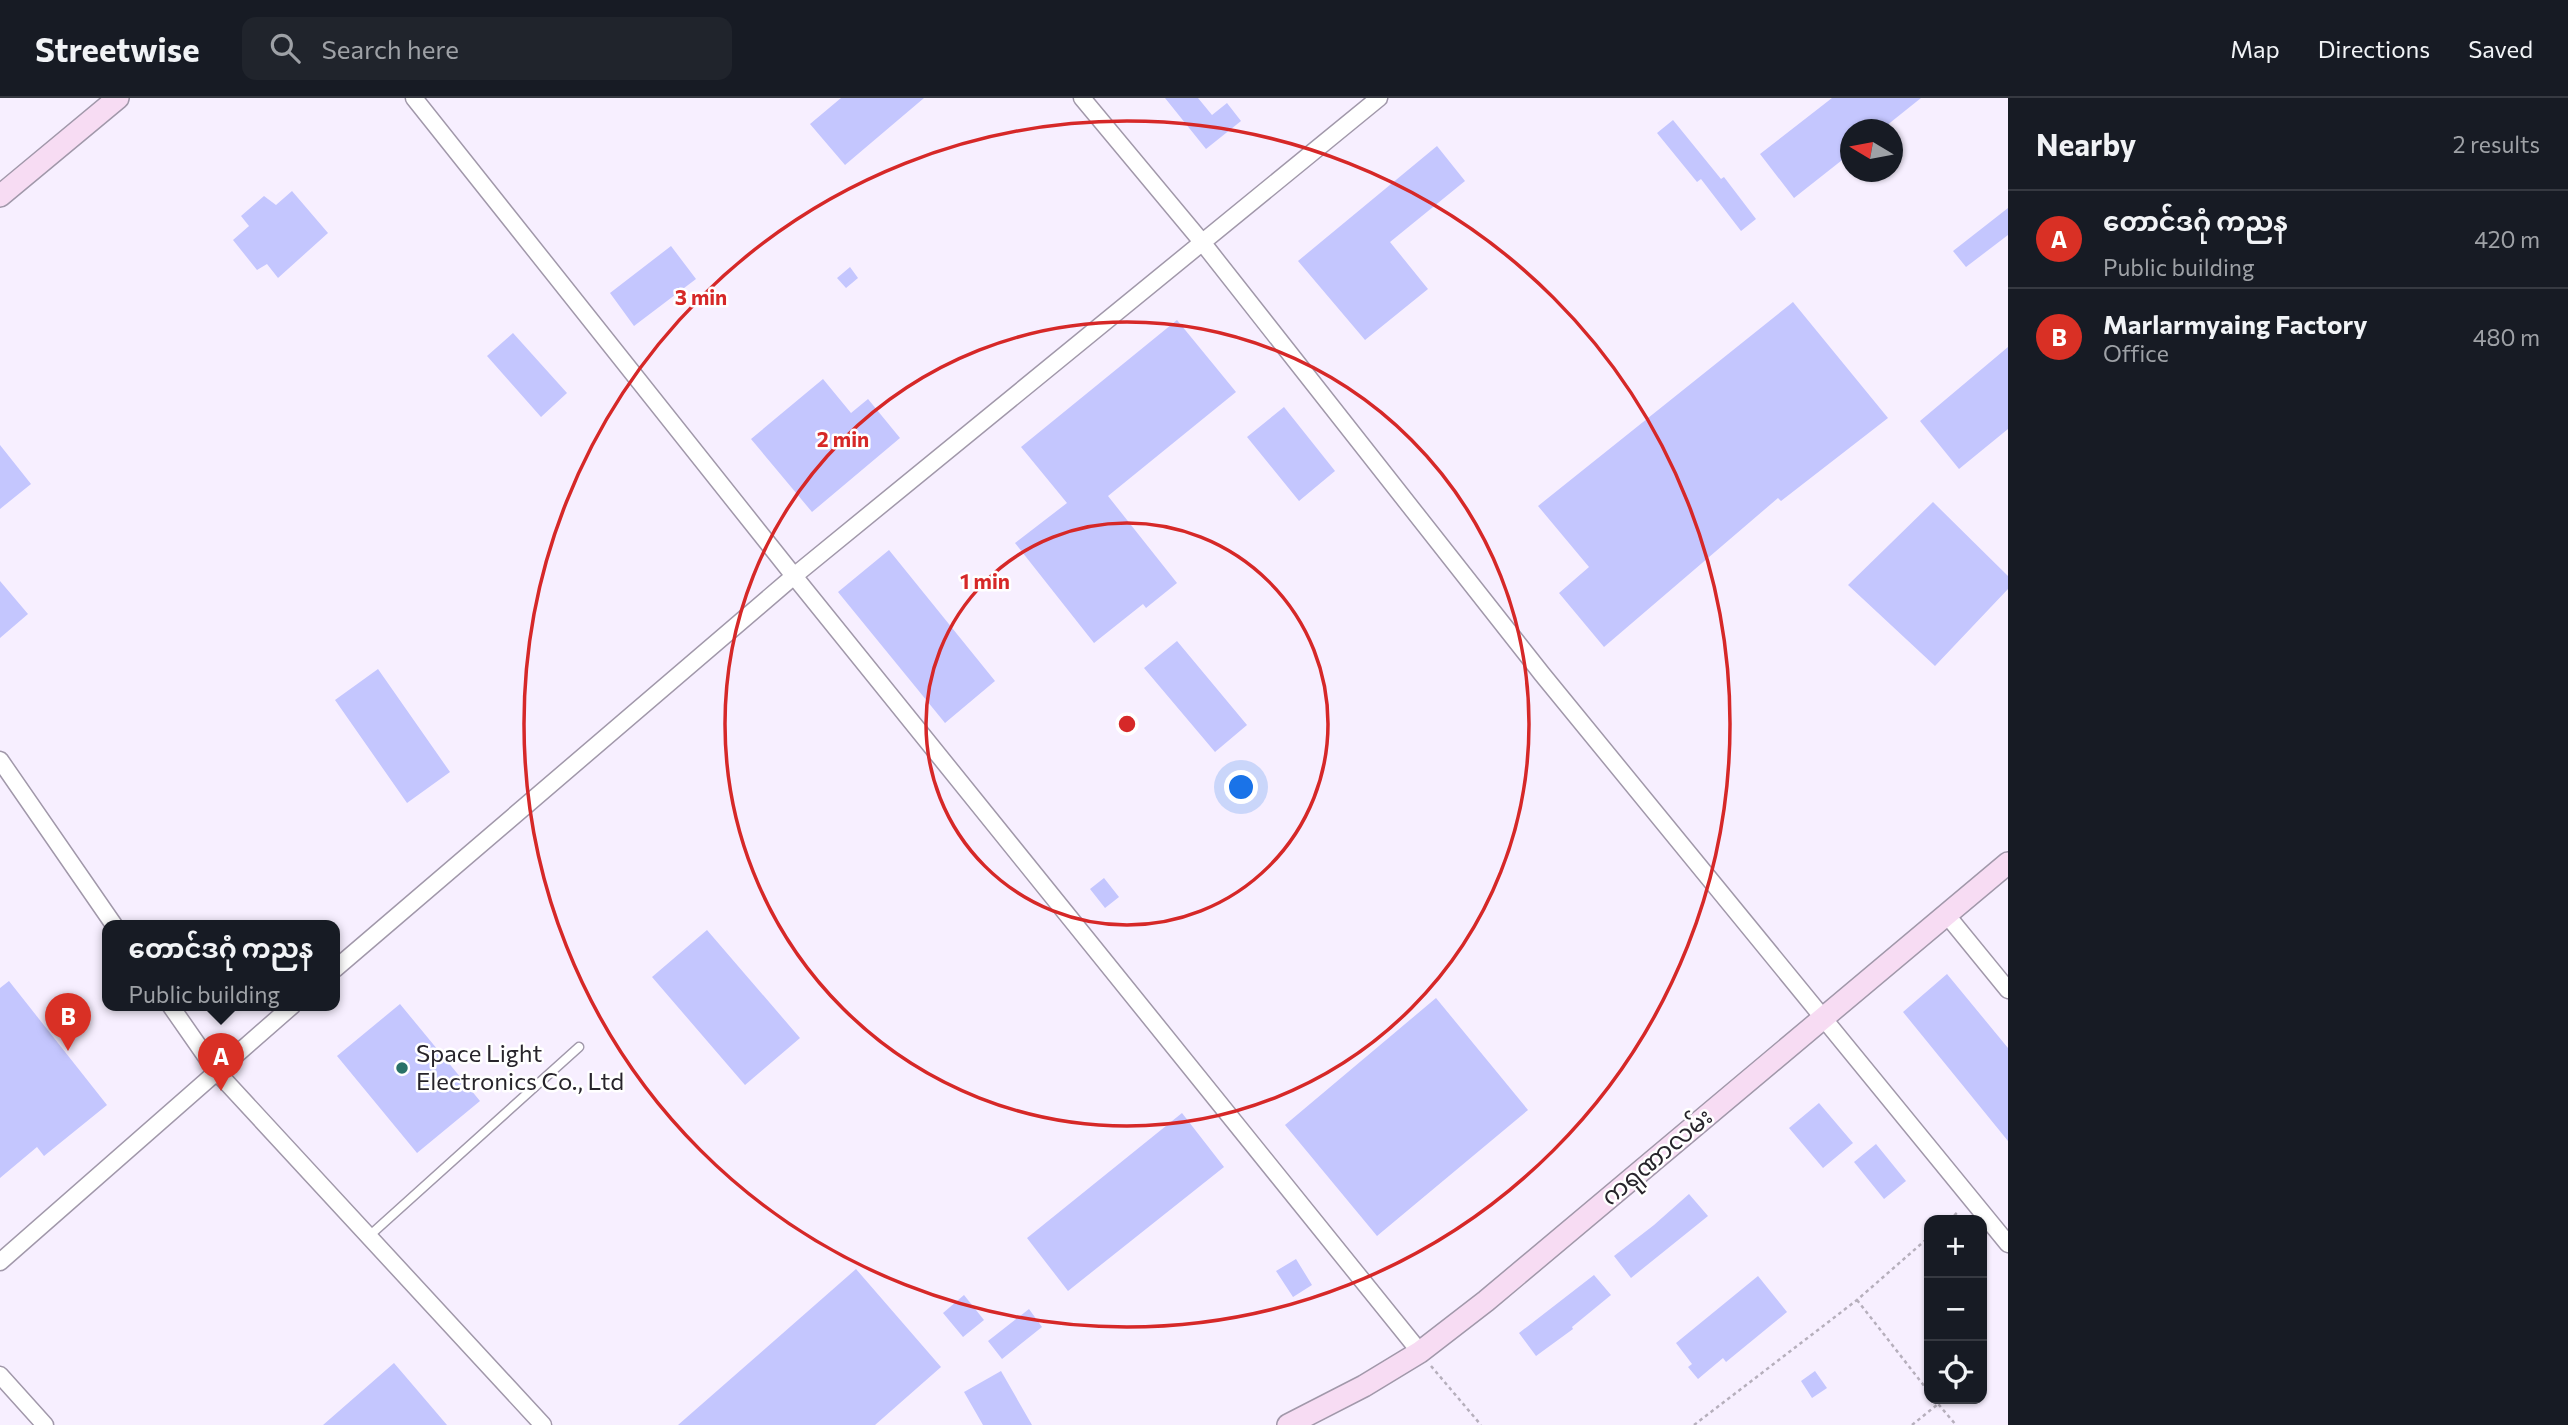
<!DOCTYPE html>
<html lang="en">
<head>
<meta charset="utf-8">
<style>
	:root { --surface:#171b24; --page:#20242c; --text:#f1f3f6; --muted:#9ea1a6; --line:#363941; --accent:#d93025 }
	body { margin:0; font-family:Commissioner,"Noto Sans Myanmar",sans-serif; background:var(--page); color:var(--text) }
	.controls { position:absolute; right:21px; bottom:21px; display:grid; overflow:hidden; border-radius:14px; box-shadow:0 2px 5px #0004 }
	.controls button { width:63px; height:63px; display:grid; place-items:center; padding:0; border:0; border-bottom:2px solid var(--line); background:var(--surface); color:var(--text); font:35px sans-serif }
	.compass { position:absolute; left:1840px; top:21px; width:63px; height:63px; border-radius:50%; background:var(--surface); box-shadow:0 2px 5px #0004; rotate:280deg }
	.you { position:absolute; left:1242px; top:690px; width:24px; height:24px; margin:-18px; border:5px solid #fff; border-radius:50%; background:#1a73e8; box-shadow:0 0 0 10px #1a73e833 }
	.badge { display:grid; place-items:center; width:46px; height:46px; border-radius:50%; background:var(--accent); color:#fff; font-size:23px; font-weight:700 }
	.pin { position:absolute; translate:-50% -58px; filter:drop-shadow(0 2px 4px #0008) }
	.pin::after { content:''; position:absolute; top:37px; width:24px; height:21px; background:inherit; clip-path:polygon(0 0,100% 0,50% 100%) }
	.popup { position:absolute; left:102px; top:822px; width:238px; height:91px; box-sizing:border-box; display:grid; place-content:center; border-radius:14px; background:var(--surface); filter:drop-shadow(0 2px 5px #0005); font-size:23px; white-space:nowrap; color:var(--muted) }
	.popup b { font-size:26px; color:var(--text) }
	.popup::after { content:''; position:absolute; left:50%; top:100%; margin-left:-14px; border:14px solid transparent; border-top-color:var(--surface) }
	.list { margin:0; padding:0; list-style:none }
	h2 { display:flex; justify-content:space-between; align-items:center; height:91px; margin:0; padding:0 28px; font-size:30px }
	h2 small { font-size:23px; font-weight:400; color:var(--muted) }
	.list li { display:grid; grid-template-columns:46px 1fr auto; gap:21px; align-items:center; box-sizing:border-box; height:98px; padding:0 28px; border-top:2px solid var(--line) }
	.list b { display:block; font-size:26px; white-space:nowrap }
	.list p { margin:0; font-size:23px; white-space:nowrap; color:var(--muted) }
	.list em { font-size:23px; font-style:normal; color:var(--muted) }
	.icon { flex:none; width:38px; height:38px; fill:none; stroke:currentColor; stroke-width:2; stroke-linecap:round; stroke-linejoin:round }
	.map { position:relative; flex:none; width:2008px; height:1327px; overflow:hidden }
	header { display:flex; align-items:center; gap:42px; box-sizing:border-box; height:98px; padding:0 35px; background:var(--surface); border-bottom:2px solid var(--line) }
	header strong { font-size:33px }
	nav { display:flex; gap:38px; margin-inline-start:auto; font-size:24px }
	.search { width:490px; height:63px; background:var(--page); display:flex; align-items:center; gap:18px; box-sizing:border-box; padding:0 24px; border-radius:14px; color:var(--muted); font-size:26px }
	main { display:flex }
	aside { flex:1; background:var(--surface) }
	.map>svg:first-child { display:block }
</style>
</head>
<body>
<header>
<strong>Streetwise</strong>
<div class="search"><svg class="icon" aria-label="search" viewBox="0 0 24 24"><circle cx="10" cy="10" r="6"/><path d="M15 15l6 6"/></svg>Search here</div>
<nav><a>Map</a><a>Directions</a><a>Saved</a></nav>
</header>
<main>
<div class="map">
<svg width="2008" height="1327" viewBox="0 0 2008 1327">
	<rect width="100%" height="100%" fill="#f7efff"/>
	<path fill="#c4c6fe" d="M841,0H924L845,67L810,26Z
		M1165,0H1198L1212,17L1227,5L1241,23L1206,51Z
		M1832,0H1921L1881,32H1851V55L1794,100L1760,56Z
		M1673,22L1721,81L1724,79L1756,121L1741,133L1701,81L1697,84L1657,35Z
		M1437,48L1465,83L1390,144L1428,191L1365,242L1298,163Z
		M292,93L328,135L278,180L267,166L257,172L233,142L249,128L241,118L264,98L276,107Z
		M2008,110V137L1966,169L1953,153Z
		M671,148L696,181L634,228L610,195Z
		M850,169L858,180L846,190L837,180Z
		M1793,204L1888,320L1781,403L1778,400L1604,549L1559,495L1589,469L1538,408Z
		M1177,222L1236,294L1108,398L1177,485L1146,510L1143,506L1094,545L1015,445L1067,405L1021,349Z
		M513,235L567,295L541,319L487,258Z
		M2008,249V331L1959,371L1920,323Z
		M823,281L851,315L868,301L900,340L812,414L751,341Z
		M1284,309L1335,373L1299,403L1247,339Z
		M0,347L31,386L0,411Z
		M1933,404L2008,478V491L1935,568L1848,487Z
		M889,452L995,583L945,625L838,494Z
		M0,483L28,516L0,540Z
		M1177,543L1247,627L1215,654L1144,570Z
		M378,571L450,674L407,705L335,602Z
		M1104,780L1119,799L1105,810L1090,791Z
		M707,832L800,940L745,987L652,879Z
		M1947,876L2008,950V1043L1903,914Z
		M9,883L107,1007L44,1058L37,1049L0,1080V890Z
		M1436,900L1528,1012L1377,1138L1285,1027Z
		M400,906L480,1003L417,1055L337,958Z
		M1819,1005L1853,1045L1823,1070L1789,1030Z
		M1182,1015L1224,1069L1068,1193L1027,1140Z
		M1876,1046L1906,1083L1884,1101L1854,1064Z
		M1689,1096L1708,1118L1631,1180L1614,1158L1654,1127Z
		M1296,1161L1312,1187L1293,1199L1276,1173Z
		M856,1171L941,1269L875,1327H678Z
		M1594,1177L1611,1197L1572,1229L1573,1231L1536,1258L1519,1235Z
		M1758,1178L1787,1214L1726,1264L1723,1260L1698,1281L1688,1269L1692,1266L1676,1245Z
		M964,1197L984,1222L963,1239L943,1215Z
		M1029,1211L1042,1229L1002,1261L988,1243Z
		M394,1265L447,1327H323Z
		M1001,1273L1032,1327H983L964,1294Z
		M1815,1273L1827,1290L1812,1300L1801,1283Z"/>
	<g fill="none" stroke-linecap="round" stroke-linejoin="round">
		<defs>
			<path id="lane" d="M368,1139L579,949"/>
			<path id="street" d="M414,0L794,478L1420,1254
				M1082,0L1202,144L1542,576L2008,1146
				M0,662L114,827
				M1946,816L2008,892
				M335,871L794,478L1379,0
				M170,907L216,973L543,1327
				M0,1164L293,907
				M0,1277L45,1327"/>
			<path id="secondary" d="M0,98L118,0
				M1288,1327L1364,1288L1420,1254L1486,1203L2008,765"/>
		</defs>
		<use href="#lane" stroke="#a198aa" stroke-width="11"/>
		<use href="#street" stroke="#a198aa" stroke-width="19"/>
		<use href="#secondary" stroke="#a198aa" stroke-width="24"/>
		<path stroke="#b6afbc" stroke-width="2.5" stroke-dasharray="3.5 3.5" stroke-linecap="butt" d="M1949,1122L1959,1113
			M1857,1202L1929,1294
			M1431,1268L1481,1327
			M1934,1301L1956,1327
			M1694,1327L1857,1202L1929,1139
			M1912,1327L1938,1306"/>
		<use href="#lane" stroke="#fff" stroke-width="8"/>
		<use href="#street" stroke="#fff" stroke-width="16"/>
		<use href="#secondary" stroke="#f7dcf3" stroke-width="21"/>
	</g>
	<g fill="none" stroke="#d62828" stroke-width="3.5">
		<circle cx="1127" cy="626" r="201"/>
		<circle cx="1127" cy="626" r="402"/>
		<circle cx="1127" cy="626" r="603"/>
	</g>
	<circle fill="#297168" stroke="#fff" stroke-width="2.5" cx="402" cy="970" r="7"/>
	<g text-anchor="middle" stroke-width="5" stroke-linejoin="round" paint-order="stroke">
		<g font-size="24" fill="#27242b" stroke="#fff" text-anchor="start">
			<text x="416" y="964">Space Light<tspan x="416" dy="28">Electronics Co., Ltd</tspan></text>
		</g>
		<g font-size="24" fill="#27242b" stroke="#fff">
			<text transform="translate(1657 1059) rotate(-40)" y="8">ကရုဏာလမ်း</text>
		</g>
	</g>
	<circle cx="1127" cy="626" r="10" fill="#d62828" stroke="#fff" stroke-width="3.5"/>
	<g font-size="21" text-anchor="middle" font-weight="bold" fill="#d62828" stroke="#fff" stroke-width="5" stroke-linejoin="round" paint-order="stroke">
		<text x="701" y="207">3 min</text>
		<text x="843" y="349">2 min</text>
		<text x="985" y="491">1 min</text>
	</g>
</svg>
<div class="controls">
<button>+</button>
<button>−</button>
<button><svg class="icon" aria-label="locate" viewBox="0 0 24 24"><circle cx="12" cy="12" r="6"/><path d="M12 2v4M12 18v4M2 12h4M18 12h4"/></svg></button>
</div>
<svg class="compass" viewBox="-18 -18 36 36"><path d="M0-13l5 13h-10z" fill="#e53935"/><path d="M0 13l5-13h-10z" fill="#9ea1a6"/></svg>
<div class="you"></div>
<div class="pin badge" style="left:221px;top:993px">A</div>
<div class="popup"><b>တောင်ဒဂုံ ကညန</b>Public building</div>
<div class="pin badge" style="left:68px;top:953px">B</div>
</div>
<aside>
<h2>Nearby<small>2 results</small></h2>
<ul class="list">
<li><span class="badge">A</span><div><b>တောင်ဒဂုံ ကညန</b><p>Public building</p></div><em>420 m</em></li>
<li><span class="badge">B</span><div><b>Marlarmyaing Factory</b><p>Office</p></div><em>480 m</em></li>
</ul>
</aside>
</main>
</body>
</html>
